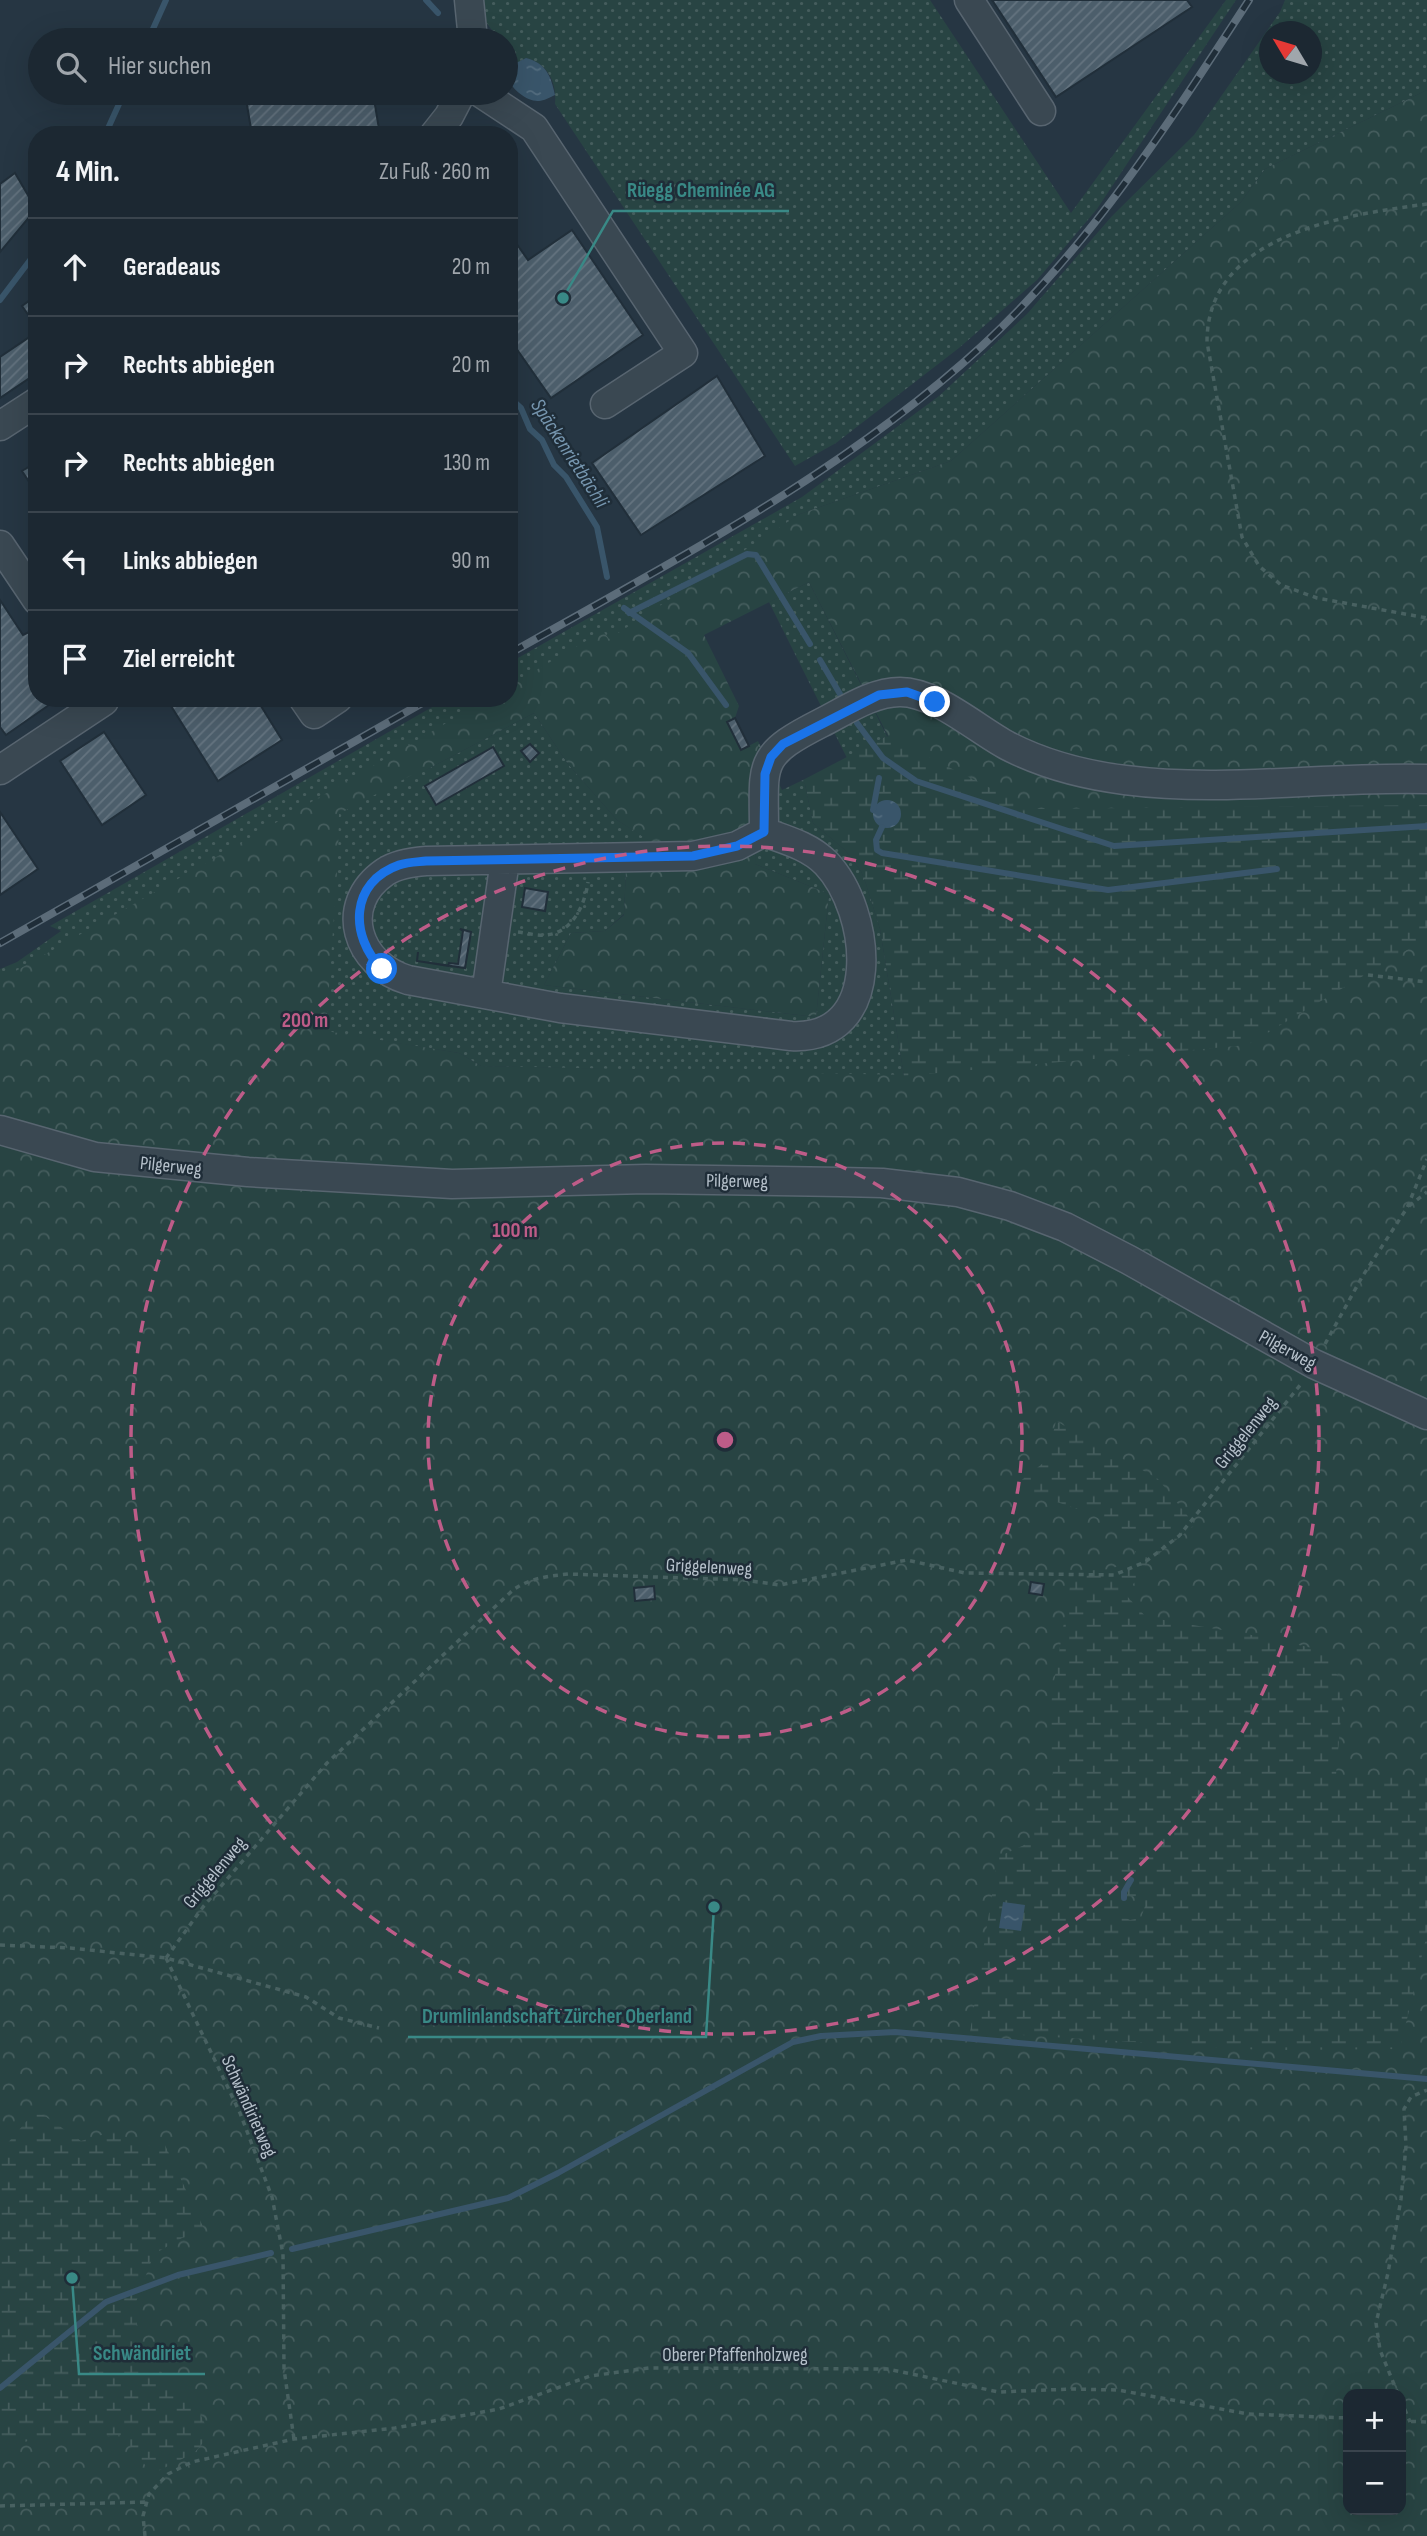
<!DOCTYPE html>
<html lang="de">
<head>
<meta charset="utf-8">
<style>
	:root { --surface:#1c2832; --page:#25303a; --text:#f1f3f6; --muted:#a0a6ac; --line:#3a444d }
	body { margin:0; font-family:"Sofia Sans Condensed",sans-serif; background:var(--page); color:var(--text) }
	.controls { position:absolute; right:21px; bottom:21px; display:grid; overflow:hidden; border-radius:14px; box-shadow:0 7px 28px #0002 }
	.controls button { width:63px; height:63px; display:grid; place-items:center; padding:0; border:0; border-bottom:2px solid var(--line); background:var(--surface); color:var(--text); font:35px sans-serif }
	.compass { position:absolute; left:1259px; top:21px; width:63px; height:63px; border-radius:50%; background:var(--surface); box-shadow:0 7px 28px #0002; rotate:308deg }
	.stop { position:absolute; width:21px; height:21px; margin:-16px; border:5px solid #1a73e8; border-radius:50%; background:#fff }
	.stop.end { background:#1a73e8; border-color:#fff; box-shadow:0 2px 7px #0008 }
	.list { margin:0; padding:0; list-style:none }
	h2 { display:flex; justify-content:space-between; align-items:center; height:91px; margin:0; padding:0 28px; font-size:30px }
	h2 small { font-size:23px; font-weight:400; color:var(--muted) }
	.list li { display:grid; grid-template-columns:46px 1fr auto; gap:21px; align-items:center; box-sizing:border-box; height:98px; padding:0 28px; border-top:2px solid var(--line) }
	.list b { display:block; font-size:26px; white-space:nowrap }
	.list em { font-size:23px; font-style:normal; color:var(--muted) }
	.icon { flex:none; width:38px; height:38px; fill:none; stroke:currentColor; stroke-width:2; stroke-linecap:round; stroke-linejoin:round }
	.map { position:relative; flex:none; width:1427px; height:2536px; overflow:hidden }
	.search { position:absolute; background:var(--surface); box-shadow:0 7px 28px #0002; left:28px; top:28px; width:490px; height:77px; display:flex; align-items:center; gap:18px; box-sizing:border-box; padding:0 24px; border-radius:38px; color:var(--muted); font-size:26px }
	.panel { position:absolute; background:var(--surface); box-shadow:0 7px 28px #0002; left:28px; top:126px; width:490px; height:581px; border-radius:28px }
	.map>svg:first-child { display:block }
</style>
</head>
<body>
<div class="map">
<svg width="1427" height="2536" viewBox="0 0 1427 2536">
	<defs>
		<pattern id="grass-dots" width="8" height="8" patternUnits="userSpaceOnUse" patternTransform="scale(1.75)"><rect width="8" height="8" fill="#284443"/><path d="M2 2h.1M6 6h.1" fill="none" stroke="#455d5d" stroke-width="1.8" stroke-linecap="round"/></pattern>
		<pattern id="forest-crowns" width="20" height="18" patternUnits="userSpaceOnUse" patternTransform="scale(1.75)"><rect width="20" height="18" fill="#284443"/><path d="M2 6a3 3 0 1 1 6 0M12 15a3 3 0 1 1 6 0" fill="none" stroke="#455d5d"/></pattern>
		<pattern id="wetland-marsh" width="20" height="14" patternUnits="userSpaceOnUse" patternTransform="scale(1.75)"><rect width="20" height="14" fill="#284443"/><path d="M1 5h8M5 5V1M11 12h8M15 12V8" fill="none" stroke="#455d5d"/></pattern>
		<pattern id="water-ripples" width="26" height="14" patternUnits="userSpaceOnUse" patternTransform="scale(1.75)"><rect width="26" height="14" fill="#39556a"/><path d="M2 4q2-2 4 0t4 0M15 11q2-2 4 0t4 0" fill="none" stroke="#536c7e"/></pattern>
		<pattern id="building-hatch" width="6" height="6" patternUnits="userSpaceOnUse" patternTransform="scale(1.75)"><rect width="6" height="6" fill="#4c5e6b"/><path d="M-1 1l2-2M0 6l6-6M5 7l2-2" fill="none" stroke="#64737f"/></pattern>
	</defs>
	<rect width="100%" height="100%" fill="#263643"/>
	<path fill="url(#grass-dots)" fill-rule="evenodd" d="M470,0H930L1071,213L1226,0H1236L1097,209L1037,280L959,348L836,443L795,466L555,104C557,82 548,64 526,58L515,64L506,50V40H499Z
		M1285,0H1427V90L1265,169L1241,202L951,461L800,514L426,770L534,713L568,764L617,820L649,840L626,868L624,914L605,931L571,933L544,985L816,1017L829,894L755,864L758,741L782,790L801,781L805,784L813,823L845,850L861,871L866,884L880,929L904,1076L481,1066L459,1053L222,1015L0,1013V969L17,962L61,931L50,926L448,698H509V663L802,497L939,396L1027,314L1112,216L1194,135L1280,12ZM1270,32H1312V74H1270Z
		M809,582L887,736L847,758L769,602Z"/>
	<path fill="url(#forest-crowns)" fill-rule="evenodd" d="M1427,90V2536H0V980L248,839L489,698H509V686L603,631L609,639L800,514L951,461L1241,202L1265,169ZM809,582L889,738L908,1075L481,1066L459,1053L326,1031L338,858L339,814L423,769L426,770L534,713L568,764L617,820L648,840L626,868L624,915L605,931L571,933L544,985L816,1017L829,894L755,864L758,741L741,750L727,722L735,718L739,706L704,635ZM1348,2394H1401V2510H1348Z"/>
	<path fill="url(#wetland-marsh)" fill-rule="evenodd" d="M887,736L1032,809L1427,805V938L1247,1045L904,1076L880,929L866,884L861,871L845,850L813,823L805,784L801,781Z
		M1056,1421L1158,1479L1195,1525L1147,1563L1126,1595L1146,1617L1269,1638L1329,1652L1343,1693L1336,1775L1411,1777L1427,1775V1934L1400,2049L1263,2050L970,2032L998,1857L1033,1841L1036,1803L1054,1792L1049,1713L1071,1580L1083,1571L1112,1569L1137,1555L1126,1534L1089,1513L1013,1487L1047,1460ZM1134,1896L1139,1897L1145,1906L1141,1918L1130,1920L1120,1915L1119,1904L1126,1897Z
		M36,2110L81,2141L115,2131L140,2146L165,2145L205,2231L182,2238L154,2254L136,2302L137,2334L164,2376L197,2407L210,2435L194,2453L152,2474L122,2435L84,2439L42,2437L14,2445L0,2442V2143L6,2145Z"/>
	<path fill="url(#water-ripples)" d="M526,58C546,63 551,76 555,95C551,97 543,101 539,101C526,102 510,87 507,77L514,64Z
		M873 814a14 14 0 1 1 28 0a14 14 0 1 1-28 0Z
		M1003,1902L1025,1905L1021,1931L999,1928Z"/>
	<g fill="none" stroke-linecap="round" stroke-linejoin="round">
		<path stroke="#39556a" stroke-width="6" d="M426,0L438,13
			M148,40L166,0
			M105,135L124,93
			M0,300L37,251
			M509,389L511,399L521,408L530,429L542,440L554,465L566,477L597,527L607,577
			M624,608L688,653L726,705
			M629,613L747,554L756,555L810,644
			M820,660L840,694
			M857,723L883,758L916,781L1114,846L1427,826
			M873,810L879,778
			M882,827L876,840L877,850L882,853L1108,890L1277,869
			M1124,1898V1892L1131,1880
			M292,2249L508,2198L558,2173L793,2042L821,2036L895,2032L1427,2079
			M0,2388L106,2302L178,2275L271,2253"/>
	</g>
	<path fill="url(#building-hatch)" stroke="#212f3a" stroke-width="2" d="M992,0H1187L1192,7L1056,97Z
		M245,93H373L380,135H252Z
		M15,173L36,209L0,252V184Z
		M572,230L643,335L551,398L509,338V237L511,236L528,260Z
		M37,295V327L22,306Z
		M37,332V373L0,398V357Z
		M717,376L765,456L641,535L592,463Z
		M37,462V494L22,471Z
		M0,600L23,635L31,631L37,639V698H59L6,735L0,727Z
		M166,698H256L282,740L218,781Z
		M735,718L749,746L741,750L727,722Z
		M104,732L146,795L102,825L60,761Z
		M530,744L539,753L530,762L521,751Z
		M493,747L504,766L436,805L425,786Z
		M0,812L38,869L0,895Z
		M525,888L548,892L545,911L522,907Z
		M460,929L471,932L465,968L417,961L418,952L417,961L448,966L449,963L458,964L463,931Z
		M1031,1582L1044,1584L1042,1595L1029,1593Z
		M654,1586L655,1599L635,1601L634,1588Z"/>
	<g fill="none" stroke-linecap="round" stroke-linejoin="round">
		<defs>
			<path id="minor" d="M469,0L473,40
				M969,0L1041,111
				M481,93L534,128L683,353L605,404
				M434,135L449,116L461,93
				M0,426L37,402
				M0,545L37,600
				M303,698L314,714L338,698
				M0,770L104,701L102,698
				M764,832C786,840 809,846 826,863C872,911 885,1041 791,1036L560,1008L408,980C357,965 337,905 385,872C397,864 412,862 426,861L693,856L737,846Z
				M764,832C764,763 756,756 821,723C845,711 872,692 900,692C936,692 976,729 1008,746C1043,764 1085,775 1125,780C1225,793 1327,776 1427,779
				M486,994L505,860
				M0,1130L95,1157L248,1172L452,1184L646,1179L841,1182L882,1183L958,1192L1010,1206L1065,1227L1129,1260L1314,1364L1427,1415"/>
		</defs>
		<use href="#minor" stroke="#586570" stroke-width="31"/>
		<path stroke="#486161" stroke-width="3.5" stroke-dasharray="5 5" stroke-linecap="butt" d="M1427,204C1345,215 1207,234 1207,342L1242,537L1259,566L1281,585L1317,598L1427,618
			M518,932C527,933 537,936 546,935C572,933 585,905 588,882
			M1368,975L1427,982
			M1409,1206L1427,1192
			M1325,1344L1362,1277L1407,1208L1427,1159
			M0,1945L70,1948L166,1958L306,1997L339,2018L379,2028
			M166,1958L203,1907L327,1763L513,1590C530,1578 548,1576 569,1574L744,1580L780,1585L907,1560L965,1573L1114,1575L1145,1562L1179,1536L1301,1384
			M166,1958L240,2113L272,2197L283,2254L284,2369L294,2439
			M1398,2394L1380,2350L1376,2323L1388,2273L1401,2199L1406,2146L1404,2109L1411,2097L1427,2090
			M1401,2400L1410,2422
			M1401,2421L1427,2422
			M0,2506L145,2502
			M145,2536L143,2516L149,2494L168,2474L192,2462L294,2439L395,2428L499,2409L590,2376L649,2368L887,2369L999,2392L1072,2389L1118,2390L1248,2414L1348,2418"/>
		<use href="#minor" stroke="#3a4852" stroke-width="28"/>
		<defs>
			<path id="rail" d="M509,654C673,561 842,474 982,346C1090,246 1169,123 1249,0
				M0,943L431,698"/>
		</defs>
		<use href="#rail" stroke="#5c6c79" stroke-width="8"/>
		<use href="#rail" stroke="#1f2d38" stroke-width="5" stroke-dasharray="16" stroke-linecap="butt"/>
	</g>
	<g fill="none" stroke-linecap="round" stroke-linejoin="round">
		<path stroke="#1a73e8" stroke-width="9" d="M382,969C349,936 350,882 399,865C408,862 417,862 426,861L693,856L737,846L764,832L765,774L771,757L783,744L879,695L907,692L935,702"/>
	</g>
	<g fill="none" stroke="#be5c88" stroke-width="3.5" stroke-dasharray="12 9">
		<circle cx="725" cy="1440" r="297"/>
		<circle cx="725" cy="1440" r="594"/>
	</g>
	<g text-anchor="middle" stroke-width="5" stroke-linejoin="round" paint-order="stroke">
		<g font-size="19" fill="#b7c2cc" stroke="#1f2d38">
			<text transform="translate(171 1165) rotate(6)" y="7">Pilgerweg</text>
			<text transform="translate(737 1180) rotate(1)" y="7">Pilgerweg</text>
			<text transform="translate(1288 1349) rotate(29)" y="7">Pilgerweg</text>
			<text transform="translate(1245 1432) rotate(-51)" y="7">Griggelenweg</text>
			<text transform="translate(709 1566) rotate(3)" y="7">Griggelenweg</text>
			<text transform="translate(214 1872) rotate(-50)" y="7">Griggelenweg</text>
			<text transform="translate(250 2106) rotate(66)" y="7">Schwändirietweg</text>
			<text x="735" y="2361">Oberer Pfaffenholzweg</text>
		</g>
		<g font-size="21" font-style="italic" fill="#7797b0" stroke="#1f2d38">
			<text transform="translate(570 453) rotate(57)" y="7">Späckenrietbächli</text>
		</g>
	</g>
	<circle cx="725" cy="1440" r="10" fill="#be5c88" stroke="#1f2d38" stroke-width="3.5"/>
	<g font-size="21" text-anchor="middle" font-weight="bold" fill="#be5c88" stroke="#1f2d38" stroke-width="5" stroke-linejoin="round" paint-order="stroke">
		<text x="305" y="1027">200 m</text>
		<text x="515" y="1237">100 m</text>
	</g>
	<path fill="none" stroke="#398986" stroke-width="2.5" d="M563 298L613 211H789M714 1907L706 2037H408M72 2278L79 2374H205"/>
	<g fill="#398986" stroke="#1f2d38" stroke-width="2.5">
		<circle cx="563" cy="298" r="7"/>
		<circle cx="714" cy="1907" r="7"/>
		<circle cx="72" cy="2278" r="7"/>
	</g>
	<g font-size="21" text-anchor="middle" font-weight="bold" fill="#398986" stroke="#1f2d38" stroke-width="5" stroke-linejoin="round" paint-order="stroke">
		<text x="701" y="197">Rüegg Cheminée AG</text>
		<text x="557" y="2023">Drumlinlandschaft Zürcher Oberland</text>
		<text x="142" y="2360">Schwändiriet</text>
	</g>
</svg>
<div class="controls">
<button>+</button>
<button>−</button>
</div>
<svg class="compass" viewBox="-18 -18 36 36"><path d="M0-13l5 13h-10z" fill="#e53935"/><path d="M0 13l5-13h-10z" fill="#a0a6ac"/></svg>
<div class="stop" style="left:382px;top:969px"></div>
<div class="stop end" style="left:935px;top:702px"></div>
<div class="search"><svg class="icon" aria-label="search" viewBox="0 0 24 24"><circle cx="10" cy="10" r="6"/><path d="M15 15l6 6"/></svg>Hier suchen</div>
<section class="panel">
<h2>4 Min.<small>Zu Fuß · 260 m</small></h2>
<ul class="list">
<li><svg class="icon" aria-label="ahead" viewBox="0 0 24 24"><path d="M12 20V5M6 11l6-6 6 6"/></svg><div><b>Geradeaus</b></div><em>20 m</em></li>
<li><svg class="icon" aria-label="right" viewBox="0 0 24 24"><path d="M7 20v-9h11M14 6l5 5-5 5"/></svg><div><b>Rechts abbiegen</b></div><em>20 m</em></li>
<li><svg class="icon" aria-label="right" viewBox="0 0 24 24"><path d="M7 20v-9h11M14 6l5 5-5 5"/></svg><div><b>Rechts abbiegen</b></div><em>130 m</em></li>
<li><svg class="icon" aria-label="left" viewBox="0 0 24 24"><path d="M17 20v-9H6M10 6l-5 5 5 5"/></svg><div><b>Links abbiegen</b></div><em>90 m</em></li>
<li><svg class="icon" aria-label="arrive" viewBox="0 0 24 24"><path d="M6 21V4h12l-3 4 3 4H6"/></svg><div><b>Ziel erreicht</b></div></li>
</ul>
</section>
</div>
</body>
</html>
